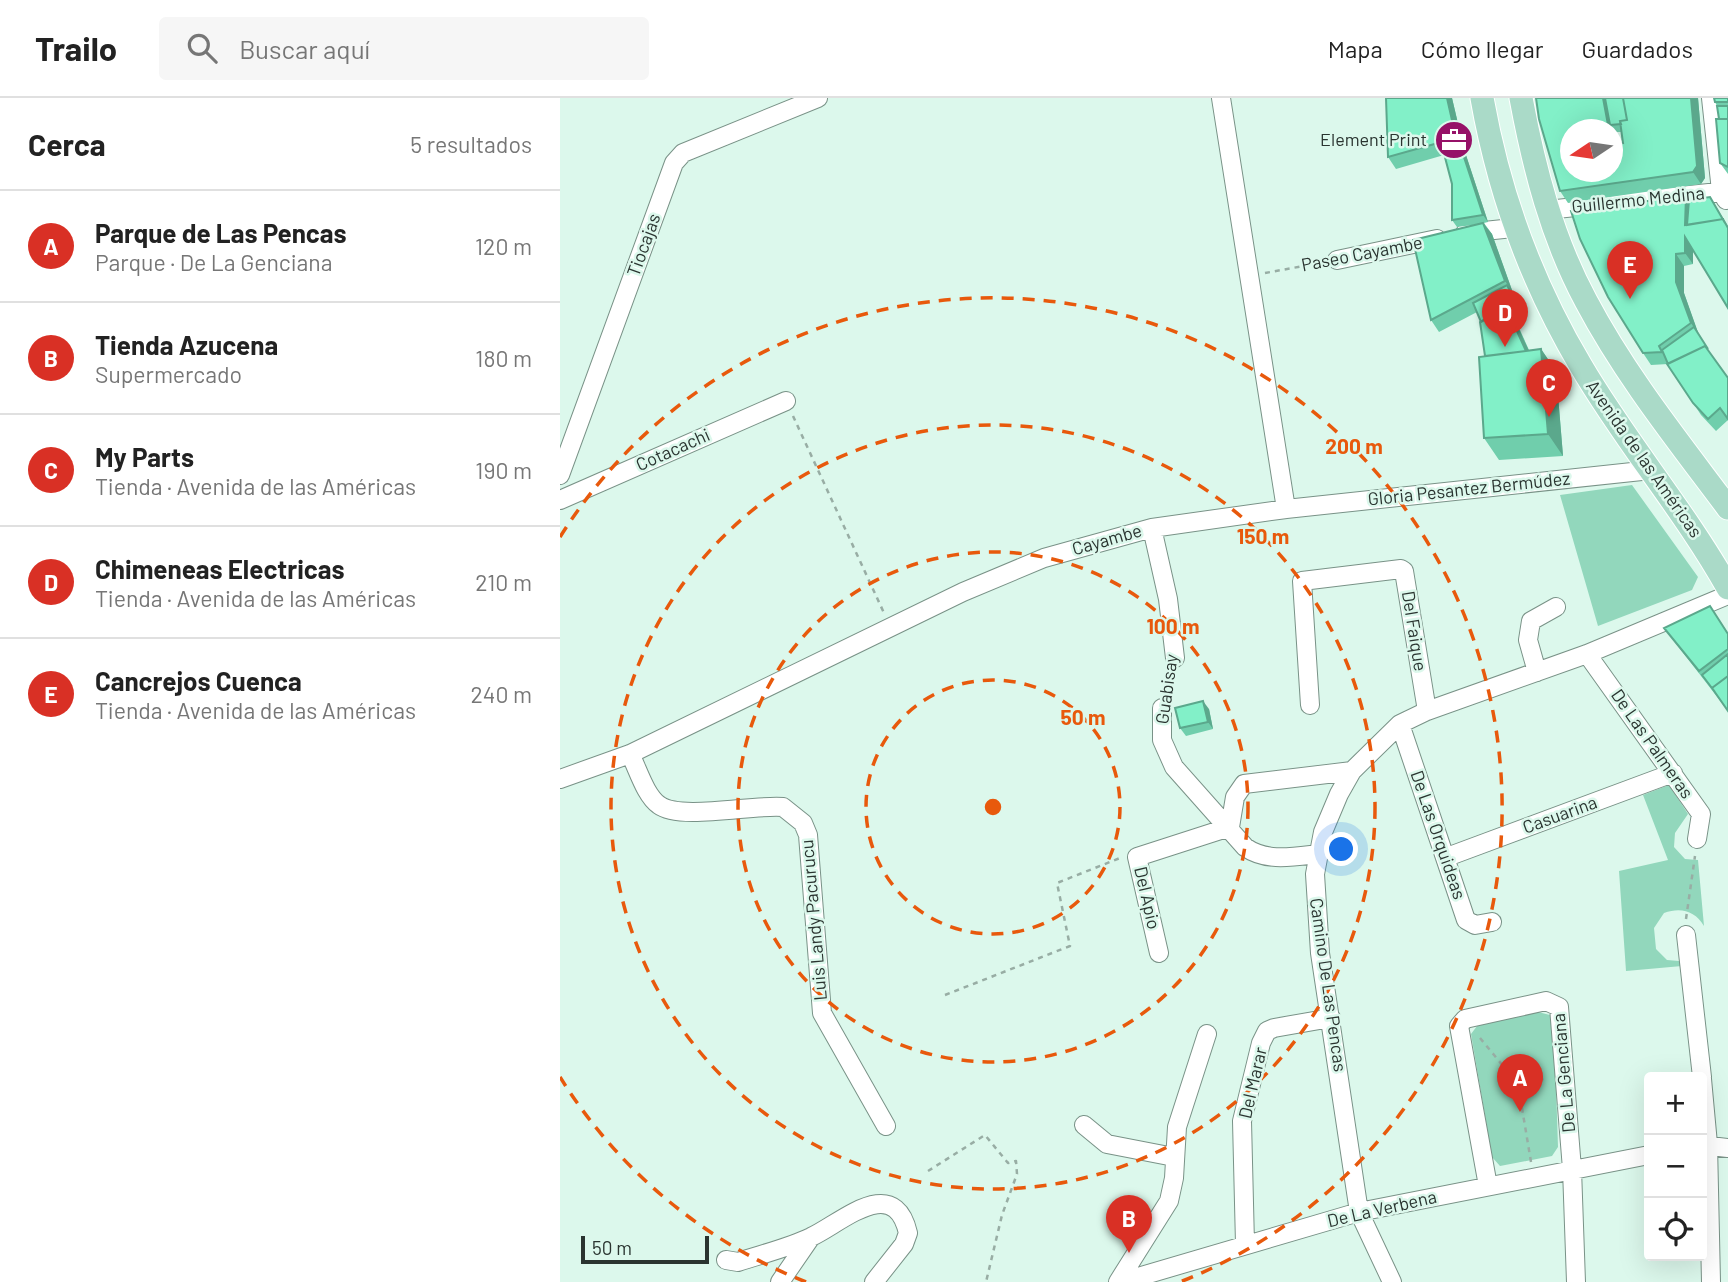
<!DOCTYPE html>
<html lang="es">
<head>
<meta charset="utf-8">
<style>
	:root { --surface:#fff; --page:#f6f6f6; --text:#222; --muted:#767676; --line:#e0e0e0; --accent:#d93025 }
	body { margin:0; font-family:Barlow,sans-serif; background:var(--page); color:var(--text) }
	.controls { position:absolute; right:21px; bottom:21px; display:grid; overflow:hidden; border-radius:7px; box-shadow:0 7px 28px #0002 }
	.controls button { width:63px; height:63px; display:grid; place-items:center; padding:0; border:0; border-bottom:2px solid var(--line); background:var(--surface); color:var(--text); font:35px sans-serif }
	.compass { position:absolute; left:1000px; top:21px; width:63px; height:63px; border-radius:50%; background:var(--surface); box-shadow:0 7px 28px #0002; rotate:257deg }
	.scale { position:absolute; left:21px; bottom:18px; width:128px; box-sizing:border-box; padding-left:7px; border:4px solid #2a3430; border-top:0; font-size:19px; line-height:24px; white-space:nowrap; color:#2a3430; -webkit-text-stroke:5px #dcf8ec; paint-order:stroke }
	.you { position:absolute; left:782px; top:752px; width:24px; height:24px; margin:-18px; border:5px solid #fff; border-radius:50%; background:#1a73e8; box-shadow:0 0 0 10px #1a73e833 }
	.badge { display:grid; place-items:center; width:46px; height:46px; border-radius:50%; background:var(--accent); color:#fff; font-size:23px; font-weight:700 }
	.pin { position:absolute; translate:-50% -58px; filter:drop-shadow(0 2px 4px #0008) }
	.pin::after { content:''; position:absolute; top:37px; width:24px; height:21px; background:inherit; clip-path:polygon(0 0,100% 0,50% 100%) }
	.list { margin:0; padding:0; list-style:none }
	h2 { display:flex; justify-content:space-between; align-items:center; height:91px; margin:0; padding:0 28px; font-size:30px }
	h2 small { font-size:23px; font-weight:400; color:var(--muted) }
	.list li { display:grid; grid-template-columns:46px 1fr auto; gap:21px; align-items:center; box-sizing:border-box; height:112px; padding:0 28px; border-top:2px solid var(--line) }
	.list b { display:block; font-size:26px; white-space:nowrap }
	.list p { margin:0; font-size:23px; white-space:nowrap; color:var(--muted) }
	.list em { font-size:23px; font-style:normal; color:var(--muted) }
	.icon { flex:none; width:38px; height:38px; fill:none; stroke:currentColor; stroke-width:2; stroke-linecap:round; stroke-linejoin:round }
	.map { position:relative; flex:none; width:1168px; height:1184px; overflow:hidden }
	header { display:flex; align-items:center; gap:42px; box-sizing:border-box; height:98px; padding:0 35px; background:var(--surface); border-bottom:2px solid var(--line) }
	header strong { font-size:33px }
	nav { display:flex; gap:38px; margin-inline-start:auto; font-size:24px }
	.search { width:490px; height:63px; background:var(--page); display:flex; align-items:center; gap:18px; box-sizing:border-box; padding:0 24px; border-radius:7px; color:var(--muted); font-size:26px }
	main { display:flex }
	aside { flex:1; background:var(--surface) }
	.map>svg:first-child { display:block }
</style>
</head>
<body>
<header>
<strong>Trailo</strong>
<div class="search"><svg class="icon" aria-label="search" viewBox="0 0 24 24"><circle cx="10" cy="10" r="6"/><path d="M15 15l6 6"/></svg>Buscar aquí</div>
<nav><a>Mapa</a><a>Cómo llegar</a><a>Guardados</a></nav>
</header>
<main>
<aside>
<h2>Cerca<small>5 resultados</small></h2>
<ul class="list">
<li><span class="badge">A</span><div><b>Parque de Las Pencas</b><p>Parque · De La Genciana</p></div><em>120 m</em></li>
<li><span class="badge">B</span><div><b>Tienda Azucena</b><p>Supermercado</p></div><em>180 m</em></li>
<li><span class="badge">C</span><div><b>My Parts</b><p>Tienda · Avenida de las Américas</p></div><em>190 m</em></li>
<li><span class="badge">D</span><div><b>Chimeneas Electricas</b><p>Tienda · Avenida de las Américas</p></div><em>210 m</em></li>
<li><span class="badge">E</span><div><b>Cancrejos Cuenca</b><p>Tienda · Avenida de las Américas</p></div><em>240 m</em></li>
</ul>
</aside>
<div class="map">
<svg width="1168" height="1184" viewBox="0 0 1168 1184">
	<rect width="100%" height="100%" fill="#dcf8ec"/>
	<path fill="#92d7bc" d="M1072,387L1138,479L1132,492L1038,528L1000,397Z
		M1109,687L1128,716L1115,735L1114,749L1125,761L1138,762L1144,828C1135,813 1121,809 1104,815L1094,830L1096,851L1107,862L1119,863L1122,868L1066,873L1059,773L1108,762L1083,697Z
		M978,914L990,917L994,927L998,1049L992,1058L940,1068L932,1059L911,936L917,928Z"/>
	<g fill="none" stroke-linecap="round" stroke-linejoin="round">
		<defs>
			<path id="minor" d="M661,0L726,411
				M1151,0L1161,93L1166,102
				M987,112L1168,93
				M905,135L953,130
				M777,162L877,141
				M0,377L114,65L123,55L258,0
				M0,402L226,303
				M592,430L608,501L615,560
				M1027,556L1141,716L1137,741
				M977,574L968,542L971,523L996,509
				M750,607L742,483L841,471L844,473L867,613
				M602,610V642L614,669L685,749C706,764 732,759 758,756
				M840,626L906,822L915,827L932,824
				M70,656C78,671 85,697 99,707C120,723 195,706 223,709L243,725L248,737L262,915L326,1028
				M0,681L70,656L403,494L484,460L592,430L726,411L1091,372
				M887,759L1113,675
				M1126,837L1142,979
				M599,855L577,759L670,729L675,699L684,686L792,673
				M1142,981L1148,1046L1151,1184
				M524,1027L547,1046L614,1059
				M1142,1047L1168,1050
				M928,1088L899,928L905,921L986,903L999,909L1012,1071L1016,1184
				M685,1146L682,1023L701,945L707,933L714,930L771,920
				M166,1162L178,1164C202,1156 228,1150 251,1139C280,1126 334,1074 348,1135L344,1146L314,1184
				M220,1184L251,1139
				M558,1184L609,1103L614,1080L617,1029L647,936
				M561,1184L799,1114L1089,1057
				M832,1184L799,1114L760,855L755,776L763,734L779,696L792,673L840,626L867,613L1027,556L1168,497"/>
			<path id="major" d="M922,0C939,96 971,184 1021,268C1066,345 1125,413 1168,490
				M961,0C974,70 992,140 1026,203C1065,277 1118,343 1168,410"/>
		</defs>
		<use href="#minor" stroke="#799287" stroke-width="20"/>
		<use href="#major" stroke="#fff" stroke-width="25"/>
		<path stroke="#98ada4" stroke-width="2.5" stroke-dasharray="5 5" stroke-linecap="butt" d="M705,175L760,165
			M233,318L324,515
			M606,593L611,576
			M1126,821L1135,758
			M385,897L510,848L497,785L560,760
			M920,940L958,986
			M971,1064L958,986L988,980
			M368,1073L425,1037L448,1065L456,1063L457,1076L442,1117L426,1184"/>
		<use href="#minor" stroke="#fff" stroke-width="18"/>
		<use href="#major" stroke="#aadac8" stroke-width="23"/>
	</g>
	<path fill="#70ceac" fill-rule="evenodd" d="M892,0L904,51L928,124L924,125L932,136L953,195L963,215L955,221L969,252L981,251L996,273L1003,358L939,362L924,340L925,258L921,224L917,214L879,234L871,222L921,126L897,129L892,122V86L884,57L836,71L828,59Z
		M976,0H1138L1145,80L1141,86L1008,105L1000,93ZM1055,34H1062L1063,45L1058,46Z
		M1168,0V76L1160,65L1159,21L1157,8L1155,4Z
		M1126,98L1129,102L1150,99L1168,128V210L1133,152V166L1124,168V195L1168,322L1156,333L1141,317L1108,266L1091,267L1083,255Z
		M1150,508L1168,535V613L1104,530Z
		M649,611L653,631L626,638L620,630Z"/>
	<path fill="#5ba88c" d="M887,0H892L904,51L928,124L923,117L899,44L896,40Z
		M1043,0H1049L1050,27L1055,34L1060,58L1053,47V32H1049Z
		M1131,0H1138L1145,80L1141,86L1133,74Z
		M1126,98L1134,109L1133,130L1125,127Z
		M923,125L932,136L953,195L945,183Z
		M1125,139L1133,150V166L1125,155Z
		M1116,156L1124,168V195L1139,237L1153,259L1131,225L1116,184Z
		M947,187L953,195L963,215L958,208Z
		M946,209L954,220L979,275L971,263Z
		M981,251L996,273L1003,358L988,336Z
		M643,603L649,611L653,631L648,624Z"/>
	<path fill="#82f0c8" stroke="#5ba88c" stroke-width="2" d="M826,0H887L896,40L828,59Z
		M976,0H1043L1049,32H1011V74H1053V46L1063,45L1060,23L1067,22L1063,0H1131L1137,68L1133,74L1000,93L979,21Z
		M1045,0H1063L1067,22L1060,23L1061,26L1050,27Z
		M1154,0H1168V4H1155Z
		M1157,8H1168V21H1159Z
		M1156,21H1168V69L1160,65Z
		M899,44L923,117L892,122V86L882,48Z
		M1126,98L1125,127L1163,121L1168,130V210L1125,139V155L1116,156V184L1131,225L1099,248L1102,254L1083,255L1048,199L1020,141L1011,113Z
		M1150,99L1165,125L1163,121L1127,127L1129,102Z
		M923,125L945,183L871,222L853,142Z
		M947,187L958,208L949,213L946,209L921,224L913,205Z
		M946,209L966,253L925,258L920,224Z
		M1134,229L1148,251L1145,248L1108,266L1102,252Z
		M1145,248L1168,280V321L1160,310L1148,321L1133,305L1107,266Z
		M981,251L988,336L924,340L919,259Z
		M1150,508L1168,536V551L1139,573L1104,530Z
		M1168,556V578L1152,590L1155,594L1142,577Z
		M1168,578V613L1152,590Z
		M643,603L648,624L620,630L615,610Z"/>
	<g fill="none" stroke="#e8590c" stroke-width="3.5" stroke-dasharray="12 9">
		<circle cx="433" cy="709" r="127"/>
		<circle cx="433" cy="709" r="255"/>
		<circle cx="433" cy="709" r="382"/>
		<path d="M246 1184A510 510 0 0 1 0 979M0 439A510 510 0 1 1 620 1184"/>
	</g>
	<defs>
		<symbol id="office-disc" viewBox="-11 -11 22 22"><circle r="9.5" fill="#961168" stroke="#dcf8ec"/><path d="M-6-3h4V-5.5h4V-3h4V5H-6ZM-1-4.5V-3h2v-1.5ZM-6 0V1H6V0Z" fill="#fff"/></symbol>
	</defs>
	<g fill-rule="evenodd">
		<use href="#office-disc" x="872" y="20" width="44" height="44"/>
	</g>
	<g text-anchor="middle" stroke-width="5" stroke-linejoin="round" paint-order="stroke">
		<g font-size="18" fill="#2a3430" stroke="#dcf8ec" text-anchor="end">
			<text x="867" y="48">Element Print</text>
		</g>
		<g font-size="18" fill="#2a3430" stroke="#dcf8ec">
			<text transform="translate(1078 102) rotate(-6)" y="6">Guillermo Medina</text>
			<text transform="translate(84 147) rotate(-70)" y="6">Tiocajas</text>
			<text transform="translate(802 156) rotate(-11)" y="6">Paseo Cayambe</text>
			<text transform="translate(113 352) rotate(-24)" y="6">Cotacachi</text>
			<text transform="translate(1084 361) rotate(55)" y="6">Avenida de las Américas</text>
			<text transform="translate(909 391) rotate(-6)" y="6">Gloria Pesantez Bermúdez</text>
			<text transform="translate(547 442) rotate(-16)" y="6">Cayambe</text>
			<text transform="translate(854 533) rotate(81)" y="6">Del Faique</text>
			<text transform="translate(607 591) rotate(-82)" y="6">Guabisay</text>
			<text transform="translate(1092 646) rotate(55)" y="6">De Las Palmeras</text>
			<text transform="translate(1000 717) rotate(-20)" y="6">Casuarina</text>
			<text transform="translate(878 737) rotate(71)" y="6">De Las Orquideas</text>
			<text transform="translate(587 800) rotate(77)" y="6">Del Apio</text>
			<text transform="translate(254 822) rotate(-95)" y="6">Luis Landy Pacurucu</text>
			<text transform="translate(768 887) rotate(82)" y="6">Camino De Las Pencas</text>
			<text transform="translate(1004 975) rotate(-95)" y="6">De La Genciana</text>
			<text transform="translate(693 985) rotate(-77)" y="6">Del Marar</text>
			<text transform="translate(822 1111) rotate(-13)" y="6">De La Verbena</text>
		</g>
	</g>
	<circle cx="433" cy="709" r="10" fill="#e8590c" stroke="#dcf8ec" stroke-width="3.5"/>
	<g font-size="21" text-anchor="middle" font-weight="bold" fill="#e8590c" stroke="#dcf8ec" stroke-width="5" stroke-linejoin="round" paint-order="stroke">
		<text x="794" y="356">200 m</text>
		<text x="703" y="446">150 m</text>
		<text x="613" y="536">100 m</text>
		<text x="523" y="627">50 m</text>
	</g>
</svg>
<div class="controls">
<button>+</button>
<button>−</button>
<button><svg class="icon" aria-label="locate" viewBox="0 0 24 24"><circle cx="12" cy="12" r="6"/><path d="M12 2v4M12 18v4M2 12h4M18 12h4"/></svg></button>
</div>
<svg class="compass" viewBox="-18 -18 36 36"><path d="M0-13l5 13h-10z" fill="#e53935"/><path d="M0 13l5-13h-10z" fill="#767676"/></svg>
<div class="scale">50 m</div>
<div class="you"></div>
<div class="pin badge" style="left:960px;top:1014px">A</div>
<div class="pin badge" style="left:569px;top:1155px">B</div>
<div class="pin badge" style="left:989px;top:319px">C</div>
<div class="pin badge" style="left:945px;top:249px">D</div>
<div class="pin badge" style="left:1070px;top:201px">E</div>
</div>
</main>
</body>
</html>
